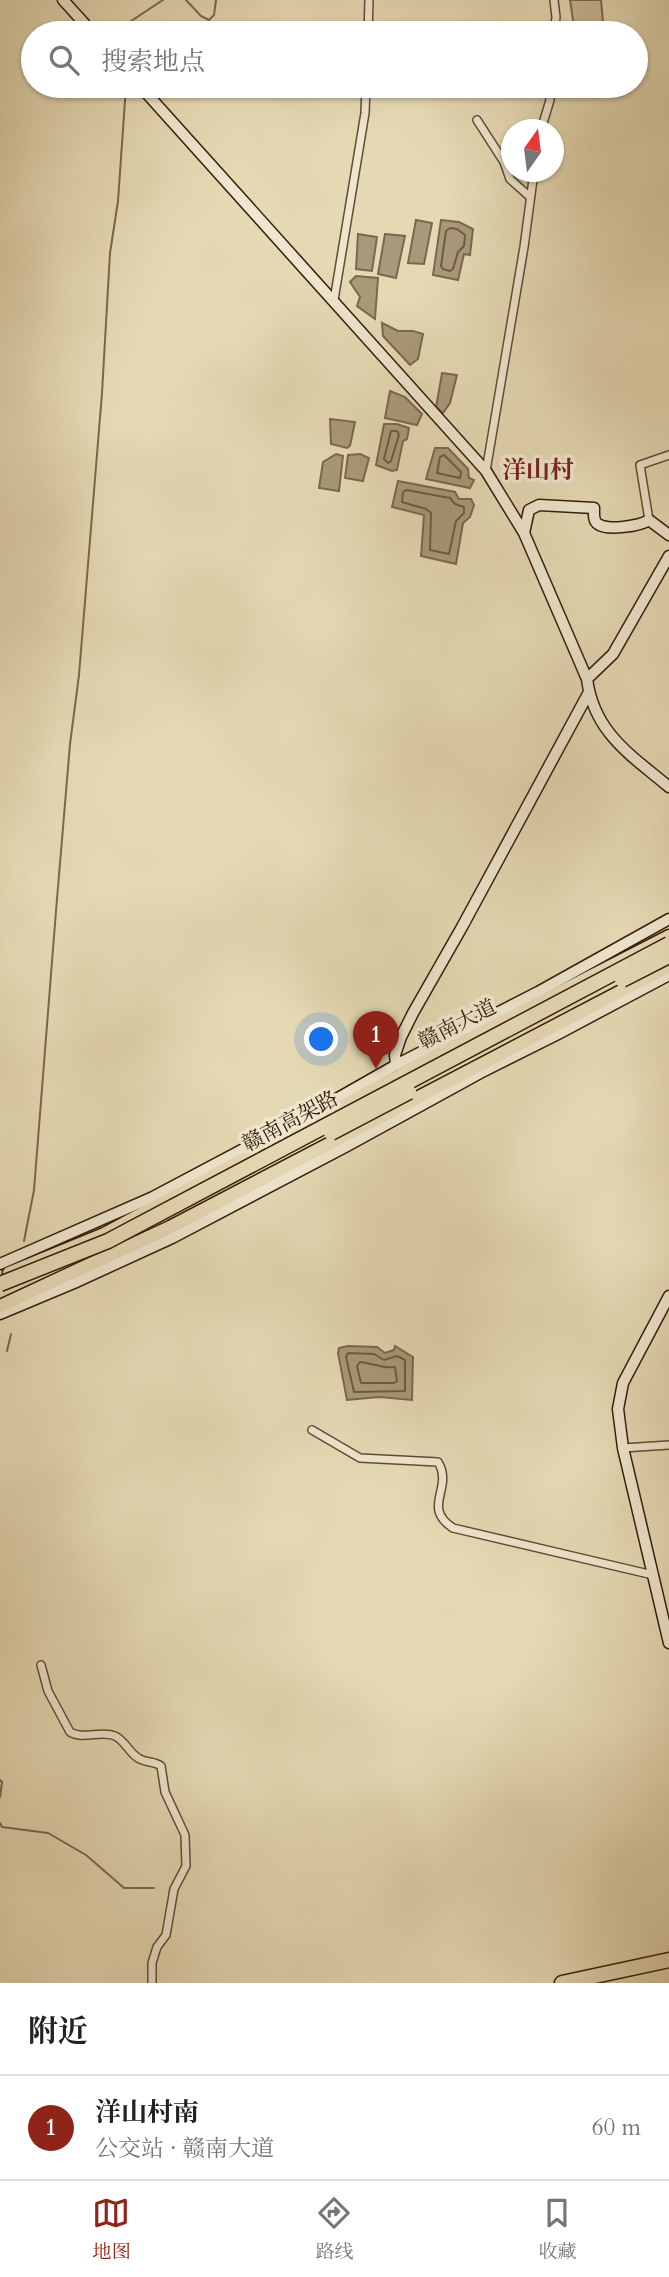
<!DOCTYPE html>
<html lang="zh">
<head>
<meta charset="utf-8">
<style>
	:root { --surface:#fff; --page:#f6f6f6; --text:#222; --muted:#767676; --line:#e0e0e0; --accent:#8f2418 }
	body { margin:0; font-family:Cardo,"Noto Serif SC",serif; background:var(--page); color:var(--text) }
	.compass { position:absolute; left:501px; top:119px; width:63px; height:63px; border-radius:50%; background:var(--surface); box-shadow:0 2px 5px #0004; rotate:14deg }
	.you { position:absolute; left:322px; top:1040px; width:24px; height:24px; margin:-18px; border:5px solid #fff; border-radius:50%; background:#1a73e8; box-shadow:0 0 0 10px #1a73e833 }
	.badge { display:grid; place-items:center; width:46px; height:46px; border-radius:50%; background:var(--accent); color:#fff; font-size:23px; font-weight:700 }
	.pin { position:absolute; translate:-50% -58px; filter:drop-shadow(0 2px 4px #0008) }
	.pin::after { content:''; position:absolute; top:37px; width:24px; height:21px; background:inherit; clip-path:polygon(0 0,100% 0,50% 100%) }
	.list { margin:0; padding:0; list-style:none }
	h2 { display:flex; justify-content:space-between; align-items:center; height:91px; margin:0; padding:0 28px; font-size:30px }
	h2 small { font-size:23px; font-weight:400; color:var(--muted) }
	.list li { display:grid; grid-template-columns:46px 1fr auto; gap:21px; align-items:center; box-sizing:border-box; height:105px; padding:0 28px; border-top:2px solid var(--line) }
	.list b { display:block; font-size:26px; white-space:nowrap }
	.list p { margin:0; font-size:23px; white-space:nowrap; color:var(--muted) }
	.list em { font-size:23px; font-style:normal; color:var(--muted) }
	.icon { flex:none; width:38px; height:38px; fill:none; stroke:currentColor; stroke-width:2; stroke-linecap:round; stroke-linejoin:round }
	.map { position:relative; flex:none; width:669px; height:1983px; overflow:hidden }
	.search { position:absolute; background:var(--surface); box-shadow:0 2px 5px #0004; left:21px; right:21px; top:21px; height:77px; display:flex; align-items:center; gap:18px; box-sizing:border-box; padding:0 24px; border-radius:38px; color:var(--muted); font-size:26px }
	.sheet { height:196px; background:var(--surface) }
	nav { display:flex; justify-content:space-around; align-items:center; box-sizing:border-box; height:98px; border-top:2px solid var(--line); background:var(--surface); font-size:19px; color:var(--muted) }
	nav a { display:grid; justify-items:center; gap:4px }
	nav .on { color:var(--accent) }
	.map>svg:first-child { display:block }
</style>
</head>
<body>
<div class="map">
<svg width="669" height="1983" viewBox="0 0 669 1983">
	<rect width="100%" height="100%" fill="#e5d9b4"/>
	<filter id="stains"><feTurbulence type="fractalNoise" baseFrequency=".00286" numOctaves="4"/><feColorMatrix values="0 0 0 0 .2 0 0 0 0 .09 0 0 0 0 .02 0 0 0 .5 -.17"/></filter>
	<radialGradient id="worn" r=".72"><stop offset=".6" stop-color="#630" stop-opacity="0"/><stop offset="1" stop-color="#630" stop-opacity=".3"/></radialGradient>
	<path fill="#c7b997" stroke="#7e6a50" stroke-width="2" d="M570,0H601L604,33H575Z"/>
	<path fill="#a9997a" stroke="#7b674d" stroke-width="2" d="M416,220L432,223L424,264L408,263Z
		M441,220L459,222L473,229L470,255L464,254L458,280L433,275Z
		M358,234L377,237L372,271L356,269Z
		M385,234L405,236L396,278L378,274Z
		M356,276L378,278L375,319L357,306L360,297L350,282Z
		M382,323L398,331H413L423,334L418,359L410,365L383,336Z
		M442,373L457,375L450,403L443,413L436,407Z
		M390,391L405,397L422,414L417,425L385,418Z
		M330,419L355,422L350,446L347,448L331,444Z
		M384,424H397L409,428L407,439L403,441L397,470L392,471L376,465Z
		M435,448H448L468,469L469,478L474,480L470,488L426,479Z
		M336,454L343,456L339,491L319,488L323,462Z
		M360,454L369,458L363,481L345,478L348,455Z
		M398,481L455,492L459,499H471L474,505L470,517L463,523L456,564L421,556L424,515L392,507Z
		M348,1346L377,1347L385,1353L394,1350L395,1346L413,1357L412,1400L379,1397L347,1400L338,1353L339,1348Z"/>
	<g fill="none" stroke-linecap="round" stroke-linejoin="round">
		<path stroke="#6f5a42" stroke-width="2" d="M450,228L457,229L465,235L464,246L458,252L453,269L450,271L443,269L441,266L446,231Z
			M391,431H397L399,435L391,461L388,463L384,459Z
			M444,455L461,472L460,478L437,473L440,457Z
			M406,490L450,498L455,504L464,507V513L456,521L449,554L430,550L431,513L426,509L402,502L403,492Z
			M348,1353L374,1354L384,1360L397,1356L405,1360V1391L354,1392L346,1357Z
			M360,1362C373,1363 382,1369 395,1367L397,1381L394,1383H361L357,1366Z"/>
		<path stroke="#7b674d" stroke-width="2" d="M186,0L201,16L209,20L214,15L216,0
			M113,33L163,0
			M24,1241L34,1190L56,911L70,744L79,675L102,393L110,253L118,201L126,86
			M7,1351L11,1334
			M0,1780L2,1782L0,1797
			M0,1823L2,1827L48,1833L86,1855L124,1888H154"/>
		<defs>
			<path id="street" d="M368,33L369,0
				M554,33L556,17L554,0
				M477,120L504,162L510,179L530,197
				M541,130L550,100L549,86
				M334,300L365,113L366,86
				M486,471L524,247L534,172
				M649,520L640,465L669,455
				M312,1430L360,1458L438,1462C454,1488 421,1507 453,1528L653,1575
				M623,1448L669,1445
				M41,1665L48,1691L70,1732C83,1740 101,1730 115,1736C126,1741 130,1755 140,1759C147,1763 154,1761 161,1766L165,1792L185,1835L186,1866L174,1889L166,1935L157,1947L152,1963V1983"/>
			<path id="secondary" d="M63,0L93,33
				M140,86L486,471L524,533L587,679C594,733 631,755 669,787
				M524,533L529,510L539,505L594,508C594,513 593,521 598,524C607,531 640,526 649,520L669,535
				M587,679L613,654L669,556
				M396,1065L395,1055L401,1037L413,1013L462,927L589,692
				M0,1264L153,1197L317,1110L396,1065L538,992L669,919
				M669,1296L623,1383L618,1409L623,1448L669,1643
				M0,1314L74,1283L172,1238L347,1146L480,1073L556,1035L669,975"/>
			<path id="primary" d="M9,1273L104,1234L447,1050L669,936
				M0,1306L170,1227L669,966"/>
			<path id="highway" d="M562,1983L669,1960"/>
		</defs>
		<use href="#street" stroke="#614b34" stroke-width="10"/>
		<use href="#secondary" stroke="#351c09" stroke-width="13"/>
		<use href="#primary" stroke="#351c09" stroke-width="15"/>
		<use href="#highway" stroke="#351c09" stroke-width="17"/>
		<use href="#street" stroke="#eee6ce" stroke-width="7"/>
		<use href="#secondary" stroke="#eee6ce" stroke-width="10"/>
		<use href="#primary" stroke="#e5d9b4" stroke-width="12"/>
		<use href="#highway" stroke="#e5d9b4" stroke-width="14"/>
		<defs>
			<path id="highway-bridge" d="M622,980L669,956
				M331,1133L409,1092
				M0,1284L108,1241L669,944"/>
		</defs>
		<use href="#highway-bridge" stroke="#351c09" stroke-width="17" stroke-linecap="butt"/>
		<use href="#highway-bridge" stroke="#e5d9b4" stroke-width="14"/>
	</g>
	<g text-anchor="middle" stroke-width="7" stroke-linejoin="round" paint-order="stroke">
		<g font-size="21" fill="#351c09" stroke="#eee6ce">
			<text transform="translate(457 1024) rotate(-27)" y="7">赣南大道</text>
			<text transform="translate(290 1121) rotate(-28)" y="7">赣南高架路</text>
		</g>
		<g font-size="24" font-weight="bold" fill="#7a1f14" stroke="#eee6ce">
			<text x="538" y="478">洋山村</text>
		</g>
	</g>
	<rect width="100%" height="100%" filter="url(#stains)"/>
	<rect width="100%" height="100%" fill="url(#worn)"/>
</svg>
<svg class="compass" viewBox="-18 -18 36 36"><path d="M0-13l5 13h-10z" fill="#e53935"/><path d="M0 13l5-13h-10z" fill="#767676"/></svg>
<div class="you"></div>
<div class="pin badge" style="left:376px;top:1069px">1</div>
<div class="search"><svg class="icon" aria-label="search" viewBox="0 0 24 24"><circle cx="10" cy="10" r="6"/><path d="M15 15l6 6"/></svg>搜索地点</div>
</div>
<section class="sheet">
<h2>附近<small></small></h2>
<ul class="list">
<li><span class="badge">1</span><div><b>洋山村南</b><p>公交站 · 赣南大道</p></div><em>60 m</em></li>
</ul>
</section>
<nav>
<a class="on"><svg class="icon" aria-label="map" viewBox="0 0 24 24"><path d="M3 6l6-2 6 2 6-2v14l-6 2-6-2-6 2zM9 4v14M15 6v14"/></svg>地图</a>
<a><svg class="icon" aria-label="directions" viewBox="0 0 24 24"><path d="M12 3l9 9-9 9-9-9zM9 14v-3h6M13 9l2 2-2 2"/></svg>路线</a>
<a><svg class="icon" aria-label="saved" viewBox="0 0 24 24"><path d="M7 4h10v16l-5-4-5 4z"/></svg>收藏</a>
</nav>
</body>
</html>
